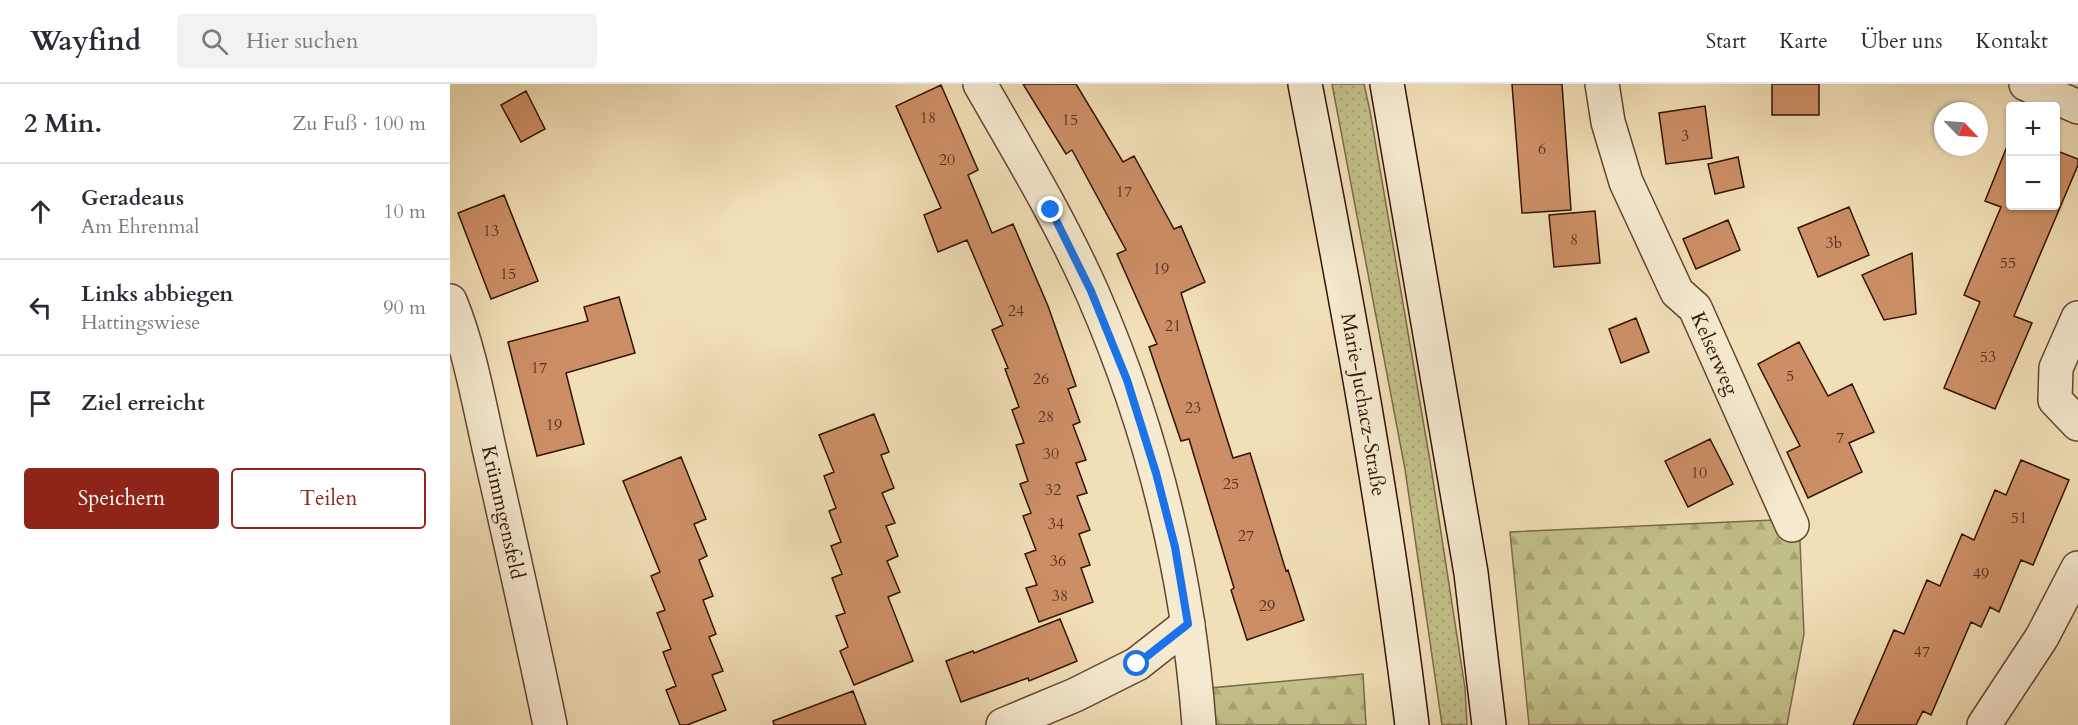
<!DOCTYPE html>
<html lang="de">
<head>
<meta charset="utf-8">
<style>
	:root { --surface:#fff; --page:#f2f2f3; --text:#2b2b33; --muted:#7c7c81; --line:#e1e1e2; --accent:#8f2418 }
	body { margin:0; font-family:Cardo,serif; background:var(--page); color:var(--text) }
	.controls { position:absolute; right:18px; top:18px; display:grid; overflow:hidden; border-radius:6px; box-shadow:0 2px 4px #0004 }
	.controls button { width:54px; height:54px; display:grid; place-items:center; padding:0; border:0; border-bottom:2px solid var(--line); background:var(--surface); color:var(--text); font:30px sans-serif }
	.compass { position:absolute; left:1484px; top:18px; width:54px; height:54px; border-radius:50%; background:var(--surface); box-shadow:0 2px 4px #0004; rotate:115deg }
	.stop { position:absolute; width:18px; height:18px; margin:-14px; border:4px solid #1a73e8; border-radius:50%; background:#fff }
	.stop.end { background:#1a73e8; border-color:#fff; box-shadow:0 2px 6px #0008 }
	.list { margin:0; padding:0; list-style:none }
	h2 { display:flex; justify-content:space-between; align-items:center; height:78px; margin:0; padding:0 24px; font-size:26px }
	h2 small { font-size:20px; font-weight:400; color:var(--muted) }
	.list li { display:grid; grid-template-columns:39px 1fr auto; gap:18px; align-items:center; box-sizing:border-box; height:96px; padding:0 24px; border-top:2px solid var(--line) }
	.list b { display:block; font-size:22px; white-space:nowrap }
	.list p { margin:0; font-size:20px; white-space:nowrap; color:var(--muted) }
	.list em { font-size:20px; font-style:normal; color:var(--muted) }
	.actions { display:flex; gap:12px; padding:18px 24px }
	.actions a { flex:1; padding:14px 0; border:2px solid var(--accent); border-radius:6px; text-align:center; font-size:21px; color:var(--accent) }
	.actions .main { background:var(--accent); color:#fff }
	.icon { flex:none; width:33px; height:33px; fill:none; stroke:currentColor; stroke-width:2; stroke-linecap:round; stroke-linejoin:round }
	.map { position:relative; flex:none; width:1628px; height:641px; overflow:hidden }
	header { display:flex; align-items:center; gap:36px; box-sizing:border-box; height:84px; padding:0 30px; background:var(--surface); border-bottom:2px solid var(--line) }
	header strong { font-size:28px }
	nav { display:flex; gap:33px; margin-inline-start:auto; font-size:21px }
	.search { width:420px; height:54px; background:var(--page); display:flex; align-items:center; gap:15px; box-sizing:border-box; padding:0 21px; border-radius:6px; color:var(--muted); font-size:22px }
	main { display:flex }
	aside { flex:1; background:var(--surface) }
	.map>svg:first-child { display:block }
</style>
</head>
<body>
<header>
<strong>Wayfind</strong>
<div class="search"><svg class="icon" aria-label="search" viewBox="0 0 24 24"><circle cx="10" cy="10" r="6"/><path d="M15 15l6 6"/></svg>Hier suchen</div>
<nav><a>Start</a><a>Karte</a><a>Über uns</a><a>Kontakt</a></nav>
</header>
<main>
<aside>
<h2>2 Min.<small>Zu Fuß · 100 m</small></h2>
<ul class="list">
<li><svg class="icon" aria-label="ahead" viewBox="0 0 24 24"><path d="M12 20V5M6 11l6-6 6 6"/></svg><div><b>Geradeaus</b><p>Am Ehrenmal</p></div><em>10 m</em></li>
<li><svg class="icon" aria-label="left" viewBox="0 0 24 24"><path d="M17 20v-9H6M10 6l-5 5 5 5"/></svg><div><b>Links abbiegen</b><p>Hattingswiese</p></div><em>90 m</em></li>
<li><svg class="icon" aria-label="arrive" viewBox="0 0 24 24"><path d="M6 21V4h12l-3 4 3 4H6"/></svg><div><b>Ziel erreicht</b></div></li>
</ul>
<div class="actions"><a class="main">Speichern</a><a>Teilen</a></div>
</aside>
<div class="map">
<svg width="1628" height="641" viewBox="0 0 1628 641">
	<defs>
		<pattern id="grass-dots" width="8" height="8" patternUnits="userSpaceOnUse" patternTransform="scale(1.5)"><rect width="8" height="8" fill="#c2c089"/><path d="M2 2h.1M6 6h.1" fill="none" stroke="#a7a475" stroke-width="1.8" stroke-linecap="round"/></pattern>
		<pattern id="forest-firs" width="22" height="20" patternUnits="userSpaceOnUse" patternTransform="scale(1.5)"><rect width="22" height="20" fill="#c2c089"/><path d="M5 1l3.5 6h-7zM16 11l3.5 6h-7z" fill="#a7a475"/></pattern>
	</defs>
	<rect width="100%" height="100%" fill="#f1dfb7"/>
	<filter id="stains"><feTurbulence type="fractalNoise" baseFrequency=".00333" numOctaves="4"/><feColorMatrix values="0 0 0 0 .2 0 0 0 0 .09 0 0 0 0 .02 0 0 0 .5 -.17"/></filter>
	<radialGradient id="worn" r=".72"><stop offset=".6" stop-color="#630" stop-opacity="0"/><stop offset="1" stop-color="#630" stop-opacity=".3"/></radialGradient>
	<path fill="url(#grass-dots)" stroke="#7a6a48" stroke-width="1.5" d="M882,0H914L920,27L980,377L1015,604L1017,641H992L955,385Z"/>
	<path fill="url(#forest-firs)" stroke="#7a6a48" stroke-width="1.5" d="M1349,435L1354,550L1337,641H1079L1060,448Z
		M913,590L916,641H752L749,605Z"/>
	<path fill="#cc8f65" stroke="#321306" stroke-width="1.5" d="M573,0H626L673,78L684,72L724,145L731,142L755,198L731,209L783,374L800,369L836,487L838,486L854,536L797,556L781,506L784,504L739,355L731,357L699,263L707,260L667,170L676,166L622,66L616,70Z
		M1062,0H1112L1121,126L1072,129Z
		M1322,0H1369V31H1322Z
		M491,1L528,86L518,91L542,149L563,140L598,222L626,302L618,305L630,338L623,341L636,376L626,379L637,409L627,412L640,446L629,450L640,481L631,484L643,518L589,538L576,504L587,501L575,470L586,466L573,432L581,429L570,400L578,397L566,361L574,359L562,326L569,323L555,285L558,284L542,246L553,241L517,156L488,168L474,131L491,124L446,22Z
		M76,7L95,45L71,58L51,21Z
		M1255,22L1262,74L1216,80L1209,29Z
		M1560,55V122H1605V66L1628,75V81L1564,232L1582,239L1545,325L1494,304L1530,218L1514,211L1551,123L1535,117Z
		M1288,73L1294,103L1265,110L1258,80Z
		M54,111L88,197L41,215L8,129Z
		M1399,123L1419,171L1368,193L1348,144Z
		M1145,127L1150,179L1104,183L1099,131Z
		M1278,136L1290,166L1246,185L1233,155Z
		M1462,169L1466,230L1434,236L1412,191Z
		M169,213L185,269L116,289L134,360L87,372L58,258L138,237L134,223Z
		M1186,234L1199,268L1171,279L1159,245Z
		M1349,258L1378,312L1402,300L1424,348L1399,359L1412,388L1358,414L1337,368L1350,362L1308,280Z
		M424,330L439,368L431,371L444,404L432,409L445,439L436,442L448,472L437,477L450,508L438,513L463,577L404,601L390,567L398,563L386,532L395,529L382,494L392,490L381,462L391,458L379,427L386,424L374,392L384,388L369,351Z
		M1260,355L1283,400L1238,423L1215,377Z
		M231,373L256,435L244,440L257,472L249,476L263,512L253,516L266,550L259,553L273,587L262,591L276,626L237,641H230L216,606L226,602L213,568L221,565L207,529L215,526L201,492L210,488L173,397Z
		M1571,376L1619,396L1583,481L1571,476L1549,528L1540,523L1531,543L1521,538L1481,631L1473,627L1466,641H1403L1444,546L1454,550L1477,496L1490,502L1512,450L1524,456L1545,406L1556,411Z
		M610,535L627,577L579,597L578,594L511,618L496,577L523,567L524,569Z
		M403,607L416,641H324L323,637Z"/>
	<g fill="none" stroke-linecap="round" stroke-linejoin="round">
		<defs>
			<g id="minor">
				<path d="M530,0C569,68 610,136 642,208C702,345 738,492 749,641"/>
				<path id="s1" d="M1152,0L1158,38L1176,98L1227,208L1245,224L1342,441"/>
				<path d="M1576,0L1628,23"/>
				<path id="s2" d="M0,217C20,265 30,325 42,377C62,465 82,553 100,641"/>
				<path d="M1628,234L1606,284L1605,316L1628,340"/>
				<path d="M553,641L625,611L687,580L738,540"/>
				<path d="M1534,641L1592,553L1628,484"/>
			</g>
			<g id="secondary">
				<path id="s3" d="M855,0C896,212 936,426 962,641"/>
				<path d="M937,0L1021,489L1039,641"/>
			</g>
		</defs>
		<use href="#minor" stroke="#624632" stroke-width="36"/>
		<use href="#secondary" stroke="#321306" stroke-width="36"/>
		<use href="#minor" stroke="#f6ead0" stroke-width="33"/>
		<use href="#secondary" stroke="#f6ead0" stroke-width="33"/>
	</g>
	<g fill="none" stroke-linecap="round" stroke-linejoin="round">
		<path stroke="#1a73e8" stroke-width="8" d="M601,126L641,207L677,296L706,389L725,463L738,540L687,580"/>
	</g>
	<g text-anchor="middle" stroke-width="5" stroke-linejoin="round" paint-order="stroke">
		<g font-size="16" fill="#58321e">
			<text x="478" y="39">18</text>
			<text x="620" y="41">15</text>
			<text x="1235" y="57">3</text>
			<text x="1092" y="70">6</text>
			<text x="497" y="81">20</text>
			<text x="674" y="113">17</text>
			<text x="41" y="152">13</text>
			<text x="1124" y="161">8</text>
			<text x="1384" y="164">3b</text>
			<text x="1558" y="184">55</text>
			<text x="711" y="190">19</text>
			<text x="58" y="195">15</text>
			<text x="566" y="232">24</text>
			<text x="723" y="247">21</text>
			<text x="1538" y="278">53</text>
			<text x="89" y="289">17</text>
			<text x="1340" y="297">5</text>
			<text x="591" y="300">26</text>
			<text x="743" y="329">23</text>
			<text x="596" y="338">28</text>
			<text x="104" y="346">19</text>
			<text x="1390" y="359">7</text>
			<text x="601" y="375">30</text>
			<text x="1249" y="394">10</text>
			<text x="781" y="405">25</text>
			<text x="603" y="411">32</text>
			<text x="1569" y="439">51</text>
			<text x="606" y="445">34</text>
			<text x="796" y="457">27</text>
			<text x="608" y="482">36</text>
			<text x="1531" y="495">49</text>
			<text x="610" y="517">38</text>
			<text x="817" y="527">29</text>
			<text x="1472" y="573">47</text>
		</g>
		<g font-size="20" fill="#321306" stroke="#f6ead0">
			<text dy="7" stroke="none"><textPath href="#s1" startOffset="296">Kelserweg</textPath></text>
			<text dy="7" stroke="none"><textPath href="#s3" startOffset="326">Marie-Juchacz-Straße</textPath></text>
			<text dy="7" stroke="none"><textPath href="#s2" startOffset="218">Krümmgensfeld</textPath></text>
		</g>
	</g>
	<rect width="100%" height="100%" filter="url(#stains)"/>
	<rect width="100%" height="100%" fill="url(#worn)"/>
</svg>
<div class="controls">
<button>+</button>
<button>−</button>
</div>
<svg class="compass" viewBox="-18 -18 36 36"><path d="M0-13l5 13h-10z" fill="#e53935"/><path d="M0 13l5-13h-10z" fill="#7c7c81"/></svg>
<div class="stop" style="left:687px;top:580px"></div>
<div class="stop end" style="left:601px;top:126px"></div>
</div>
</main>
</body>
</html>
